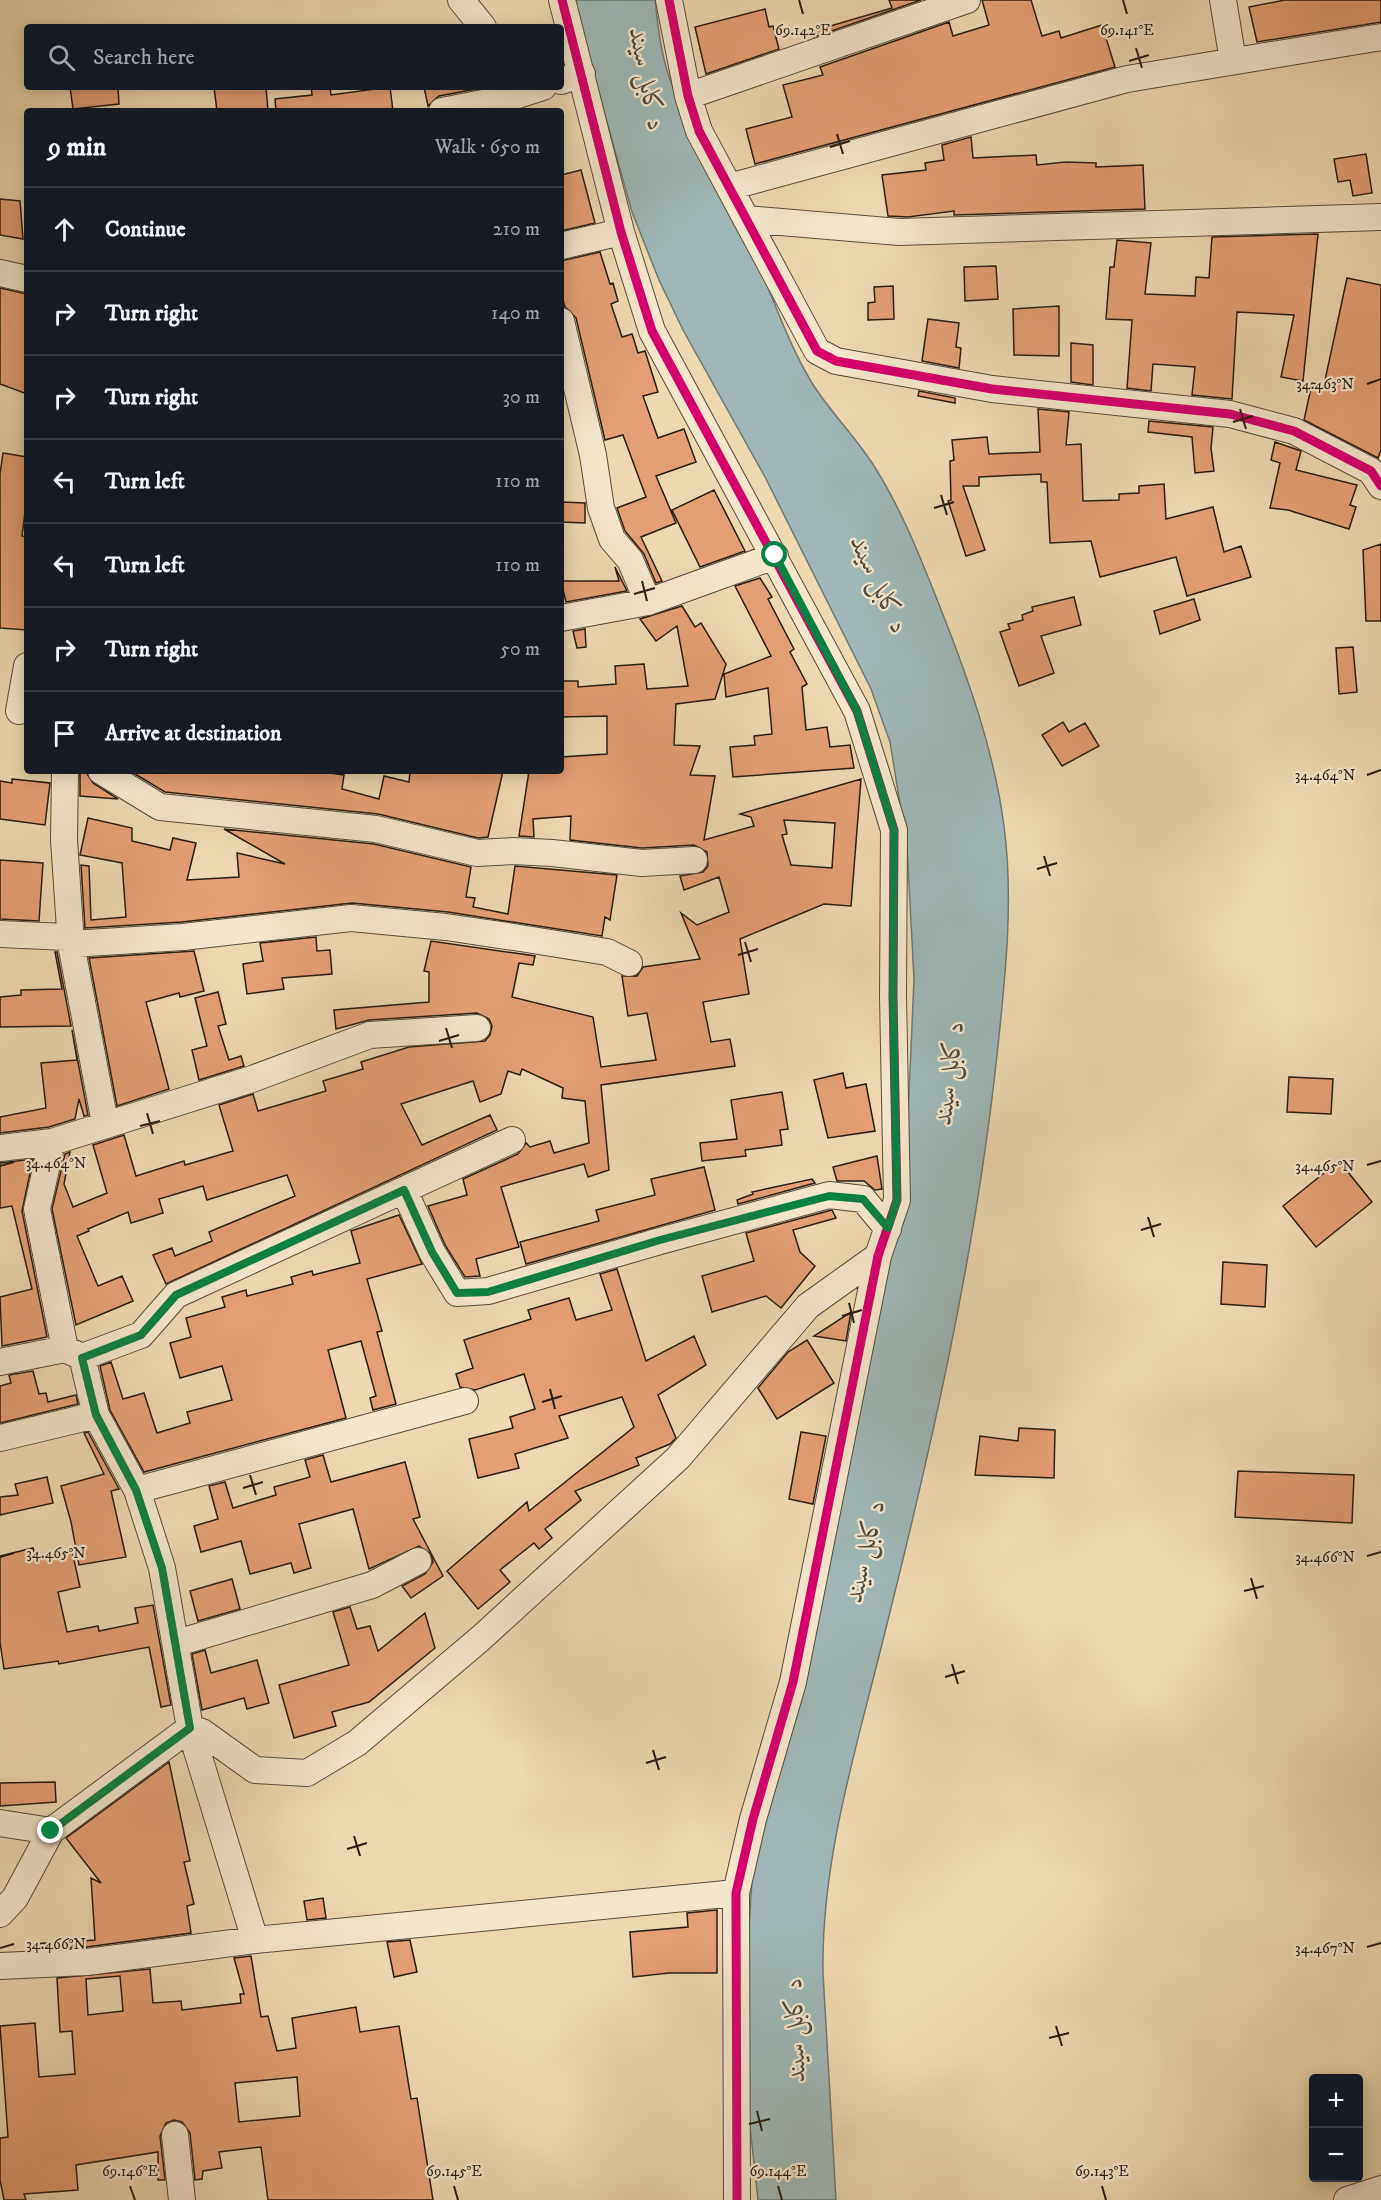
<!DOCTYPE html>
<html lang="en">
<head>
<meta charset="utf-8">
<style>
	:root { --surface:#171b24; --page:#20242c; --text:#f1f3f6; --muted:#9ea1a6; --line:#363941 }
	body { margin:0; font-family:"IM FELL DW Pica",Amiri,serif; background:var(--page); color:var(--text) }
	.controls { position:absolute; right:18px; bottom:18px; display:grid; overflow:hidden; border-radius:6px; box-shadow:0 3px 15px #0003 }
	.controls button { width:54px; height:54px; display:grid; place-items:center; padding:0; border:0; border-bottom:2px solid var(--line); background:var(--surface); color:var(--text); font:30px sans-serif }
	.stop { position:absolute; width:18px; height:18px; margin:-14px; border:4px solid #0b8043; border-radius:50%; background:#fff }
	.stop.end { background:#0b8043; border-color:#fff; box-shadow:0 2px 6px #0008 }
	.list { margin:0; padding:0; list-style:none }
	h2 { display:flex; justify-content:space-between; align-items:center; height:78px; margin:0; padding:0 24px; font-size:26px }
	h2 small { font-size:20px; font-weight:400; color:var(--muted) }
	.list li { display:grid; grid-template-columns:39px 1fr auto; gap:18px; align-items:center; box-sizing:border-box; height:84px; padding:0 24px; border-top:2px solid var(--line) }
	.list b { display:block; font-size:22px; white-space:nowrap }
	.list em { font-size:20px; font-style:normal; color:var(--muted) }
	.icon { flex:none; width:33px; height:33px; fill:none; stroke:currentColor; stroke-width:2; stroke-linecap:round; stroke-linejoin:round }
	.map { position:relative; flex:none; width:1381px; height:2200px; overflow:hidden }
	.search { position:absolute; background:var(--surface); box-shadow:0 3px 15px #0003; left:24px; top:24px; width:540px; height:66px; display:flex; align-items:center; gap:15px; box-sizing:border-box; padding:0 21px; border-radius:6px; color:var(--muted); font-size:22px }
	.panel { position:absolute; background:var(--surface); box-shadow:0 3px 15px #0003; left:24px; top:108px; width:540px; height:666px; border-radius:6px }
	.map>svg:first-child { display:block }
</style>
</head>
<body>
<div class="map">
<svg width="1381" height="2200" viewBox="0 0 1381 2200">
	<rect width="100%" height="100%" fill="#eed8af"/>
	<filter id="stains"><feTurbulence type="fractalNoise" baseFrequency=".00333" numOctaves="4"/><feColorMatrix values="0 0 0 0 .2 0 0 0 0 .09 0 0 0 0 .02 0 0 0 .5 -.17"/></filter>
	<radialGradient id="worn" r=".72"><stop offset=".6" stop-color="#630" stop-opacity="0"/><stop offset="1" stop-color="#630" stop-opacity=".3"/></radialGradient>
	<path fill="#9eb7b6" stroke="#6f7974" stroke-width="1.5" d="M573,0H655C658,27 661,56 671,82C690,133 719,182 744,231C768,281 783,335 812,383C830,412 856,437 874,466C902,510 921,559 940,607C968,678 994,750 1004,826C1014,901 1005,980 997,1055C976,1251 932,1445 884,1636C857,1746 821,1859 823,1973L836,2200H758L749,2117L745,1992L753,1865L905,1187L914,979L907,847L890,742L871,689L765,477L683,330L659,280L632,212Z"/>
	<path fill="#e49f74" stroke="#281d12" stroke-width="1.5" fill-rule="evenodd" d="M889,0H921L814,37L813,31L892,8Z
		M982,0H1031L1042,36L1059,31L1061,38L1102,25L1115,67L755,164L746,129L792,117L783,85L823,75L820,67L949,22L953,36L989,25Z
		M1285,0H1381V22L1257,42L1249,7Z
		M765,9L769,27L773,26L779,49L706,74L695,27Z
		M70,87H118L119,104L73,109Z
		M214,87H266L268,111H217Z
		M311,87H330L331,95L390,87L393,111H276L275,99L312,95Z
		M424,87H487L439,96L428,106Z
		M971,137L973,158L1036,155L1037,165L1066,162L1096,163V167L1143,165L1145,209L954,215V211L908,217L888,216L882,175L926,170L925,163L944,160L942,145Z
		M1366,154L1372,193L1353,196L1350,180L1338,182L1334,159Z
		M581,170L595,223L561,231V175Z
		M0,199L20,201L23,239L0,235Z
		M1318,234L1303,381L1281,377L1294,315L1237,312L1232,399L1192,395L1195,367L1153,364L1151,391L1127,388L1132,320L1106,319L1110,267H1114L1117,240L1151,243L1145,294L1195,296L1196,277L1209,278L1212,237Z
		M600,252L610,284L613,283L618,301L611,304L622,337L632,334L638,353L645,351L658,392L643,396L658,438L684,429L696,462L656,476L676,523L641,537L662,581L656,583L644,554L625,531L617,508L646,497L623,435L605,440L576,318L565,307L561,293V261Z
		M996,266L998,299L965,301L964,267Z
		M1347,278L1381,285V450L1378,458L1304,420L1312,383L1324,385Z
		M893,286L894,319L868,320V303L875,302L874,287Z
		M0,288L27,294V394L0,384Z
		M1059,306V356L1014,355L1013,309Z
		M928,319L959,323L956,347L961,348L959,368L922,361Z
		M1071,343L1093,345V385L1071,382Z
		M919,391L955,398V403L918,396Z
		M1038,409L1069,412L1066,445L1081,444L1083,501L1119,500V494L1139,493V486L1164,484L1166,519L1213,507L1224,552L1241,546L1251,577L1187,596L1176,557L1100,577L1091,541L1050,543L1047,482H1041V474L979,477V486H963L985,550L966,556L948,501L951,500L950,461L954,460L952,440L987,437L989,454L1040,452Z
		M1149,421L1213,427L1211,448L1214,471L1195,473L1192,437L1148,432Z
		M1275,442L1301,451L1296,470L1357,485L1350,505L1356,507L1349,529L1288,510L1270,508L1280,463L1271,460Z
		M3,453L27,457V496L22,536L27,537V630L0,628V474Z
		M714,490L745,551L700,567L672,510Z
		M561,502L585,503V523L561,522Z
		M1381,544V621H1366L1363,550Z
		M615,567L627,591L566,602L561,581H619Z
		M760,578L772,597L768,599L794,649L790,652L807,684L802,687L806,730L827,727L830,747L850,745L854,768L733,777L730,747L755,745L754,736L772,734L768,688L726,697L724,674L771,656L735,586Z
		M1074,597L1081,625L1041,636L1054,673L1019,686L1000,632L1010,629L1008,624L1023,620L1022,615L1033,611L1032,607Z
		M1194,599L1200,620L1160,634L1154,611Z
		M682,606L695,627L701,623L726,664L715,699L676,704L674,745L700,746L690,775L715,776L704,840L754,826L751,817L740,814L861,779L851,906L824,904L740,939L749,994L703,1002L711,1042L730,1039L735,1066L601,1085L609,1170L588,1177L584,1164L501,1187L519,1247L476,1259L480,1276L465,1277L445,1245L428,1206L467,1195L463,1179L518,1154L526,1143L530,1147L550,1141L554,1153L589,1143L585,1101L562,1098L563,1088L522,1069L520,1075L508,1071L501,1094L480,1102L473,1081L401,1104L422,1145L490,1115L497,1130L166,1284L153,1255L172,1248L175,1256L212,1241L209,1232L295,1196L287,1175L207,1200L203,1186L159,1199L163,1213L131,1223L128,1212L88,1229L89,1231L77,1236L98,1286L122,1276L133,1301L76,1325L52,1209L65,1154L70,1152L64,1184L73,1207L107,1193L93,1145L124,1135L136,1176L184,1161L185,1165L233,1151L219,1105L253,1094L258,1111L326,1091L323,1081L363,1069L361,1062L409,1047L485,1041L490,1035L492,1026L489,1019L477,1013L369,1020L336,1029L334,1010L429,1002V972L424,971L431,941L535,956L533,965L519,963L512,997L593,1017L601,1067L656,1060L647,1013L628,1016L622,976H637L643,967L700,959L681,913L697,925L729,912L719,877L684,890L680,876L703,872L708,866L707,852L694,845L642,848L570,840L571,816L533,819L534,837L519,836L529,771H561V757L607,754V716L561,717V681H578V687L616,684L615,666L644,664L647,689L688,686L677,626L656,641L640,619ZM784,820L835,823L832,868L791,865L782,835L787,834Z
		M585,629L586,647L577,648L573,631Z
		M1353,647L1357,692L1339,694L1336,648Z
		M1063,722L1069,732L1085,723L1099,746L1062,766L1042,735Z
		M130,771H314L344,775L342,789L379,799L384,776L409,782L410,771H503L488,837L478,838L378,814L165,792Z
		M80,772H86L93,783L118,799L80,796Z
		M12,779L50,783L45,825L0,819V781L12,783Z
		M88,818L132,828V841L170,850L173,838L196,843L187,880L239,877L237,853L285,864L224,829L374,844L471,867L466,897L475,898L473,907L508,914L515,866L617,875L610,920L605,917L602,936L448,912L352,903L182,922L85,928L81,865L89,866L91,920L126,917L122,863L80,855Z
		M0,860L43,863L39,921L0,919Z
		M316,937L317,951L330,950L332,974L282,978L284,989L247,994L243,964L263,961L260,943Z
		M194,951L204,991L180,997L179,993L146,1002L169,1089L117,1106L89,958Z
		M55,952H57L71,1026L0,1027V997L21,995V990L62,989Z
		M218,992L226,1024L218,1026L229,1060L241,1056L244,1066L199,1080L192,1050L207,1046L195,998Z
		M72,1030L88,1115L84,1116L79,1099L75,1119L49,1127L0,1133V1117L46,1108L41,1063L77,1060Z
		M843,1073L846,1088L866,1084L875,1131L828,1138L814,1080Z
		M1289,1077L1333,1079L1331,1114L1287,1112Z
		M782,1092L788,1129L780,1130L782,1145L745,1150L746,1156L702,1161L700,1143L737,1139L731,1100Z
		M877,1156L882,1189L875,1190L864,1181H837L833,1167Z
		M33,1159L22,1211L47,1337L2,1346L0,1297L32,1289L12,1206L0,1208V1163Z
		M1339,1161L1372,1202L1316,1247L1283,1206Z
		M704,1167L715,1210L526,1264L520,1242L599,1221L596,1210L655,1195L651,1179Z
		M812,1179L815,1183L738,1204L737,1200L753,1194L752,1192Z
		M832,1210L836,1218L793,1230L800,1252L815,1266L781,1308L766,1296L712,1312L702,1276L754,1261L746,1233Z
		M399,1215L422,1264L367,1279L382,1331L377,1332L396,1404L373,1410L370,1398L376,1396L361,1341L328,1350L346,1418L144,1472L110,1410L100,1366L111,1362L123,1399L144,1393L157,1433L190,1423L187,1412L232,1400L222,1366L180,1378L170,1343L191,1337L186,1318L225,1307L222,1297L246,1290L247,1296L293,1284L291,1277L312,1271L313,1275L360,1263L351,1231Z
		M1223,1262L1267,1265L1265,1307L1221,1304Z
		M617,1269L646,1361L694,1336L706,1365L658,1395L676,1438L670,1444L636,1458L639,1465L575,1491L581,1500L545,1529L552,1538L539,1549L534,1543L500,1570L510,1582L478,1609L447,1571L527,1502L529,1511L634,1427L622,1397L559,1416L568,1438L515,1454L519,1468L478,1478L469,1439L513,1428L510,1417L535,1409L524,1374L475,1390L460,1387L456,1374L473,1368L464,1340L531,1319L528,1310L569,1298L576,1320L612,1310L600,1274Z
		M851,1312L846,1341L814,1336Z
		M807,1340L834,1383L777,1419L758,1388L788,1352Z
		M33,1371L39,1394L46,1393L48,1402L76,1395L78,1404L0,1423V1386L11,1383L9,1375Z
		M1019,1428L1055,1430L1054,1478L975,1475L980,1436L1018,1441Z
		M88,1432L119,1489L111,1491L126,1557L79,1565L71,1522L61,1486L104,1474L84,1433Z
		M801,1432L826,1436L813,1504L789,1499Z
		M323,1455L331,1482L405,1462L420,1517L413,1519L443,1576L411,1598L402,1586L425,1574L433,1562L431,1554L419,1546L369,1569L353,1509L299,1524L311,1568L294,1573L291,1563L250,1574L241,1541L201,1552L194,1526L218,1519L209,1486L225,1482L233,1508L276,1495L274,1487L310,1477L305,1460Z
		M1238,1471L1354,1475L1352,1523L1235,1517Z
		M47,1477L53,1503L0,1515V1497L18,1495L15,1484Z
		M33,1548L36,1559L72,1551L80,1587L58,1592L67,1632L98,1626L99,1631L138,1623L135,1608L153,1605L171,1705L161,1707L149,1647L59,1664L58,1661L4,1669L0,1642V1556Z
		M232,1579L240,1609L198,1621L190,1591Z
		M350,1607L357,1629L370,1626L378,1651L425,1613L435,1648L369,1702L332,1712L336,1726L294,1738L279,1685L349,1665L333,1612Z
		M205,1650L211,1673L257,1660L269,1703L247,1709L244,1698L202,1710L192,1654Z
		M169,1762L190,1861L184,1862L194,1904L187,1906L191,1933L86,1947L28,1950L31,1944L95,1940L91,1878L101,1883L66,1838Z
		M55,1782L56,1802L0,1806V1783Z
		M323,1898L326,1918L307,1920L304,1901Z
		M717,1910V1973H669L633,1977L630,1932L688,1927L687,1913Z
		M410,1940L417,1972L394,1977L387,1942Z
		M251,1956L261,2017L268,2016L277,2051L296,2048L292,2018L356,2007L360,2032L399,2026L411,2099L417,2098L433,2200H268L261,2147L219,2152L222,2168L203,2171L202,2179L195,2180L190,2133L182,2122L174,2120L166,2123L160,2136L165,2180H158V2152L76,2165L78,2190L24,2194L26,2200H4L0,2180V2138L8,2137L0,2026L35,2023L39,2077L75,2074L72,2031L60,2032L57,1978L150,1969L153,2003L181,2001L182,2010L241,2003L240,1994H244L234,1958ZM120,1976L123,2011L88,2015L86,1979ZM297,2077L300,2116L239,2122L235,2083Z"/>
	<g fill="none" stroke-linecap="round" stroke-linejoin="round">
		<defs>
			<path id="street" d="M461,0L483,27
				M562,0L621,232L652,331L857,711L894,830L893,996L897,1200L878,1256L793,1682L753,1819L736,1893L737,2200
				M669,0L688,96L699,131L817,351L836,361L992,389L1230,414L1294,431L1371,471L1381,486
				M1223,0L1233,61
				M561,81L582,74
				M688,96L967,0
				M442,111L509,98L543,87
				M729,187L1127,79L1381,37
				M746,219L899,232L1381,217
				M561,246L621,232
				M0,273L27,279
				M561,321L593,455L601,508L612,539L630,560L648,602
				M561,618L648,602L775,556
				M19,711L27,666
				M65,771L64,840L71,944L105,1123
				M101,771L160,807L376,829L477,853L513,851L552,853L642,863L694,860
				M0,934L66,937L71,944L183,937L351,918L446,927L520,938L607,952L629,963
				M52,1142L37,1209L65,1349L82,1357L141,1335L176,1295L512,1140
				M0,1148L52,1142L252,1079L370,1035L477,1028
				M404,1190L432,1252L457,1293L488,1291L660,1241L829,1195L863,1199L888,1229
				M82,1357L96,1415L137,1490L162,1568L190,1728L255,1940
				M0,1362L65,1349
				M0,1438L96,1415
				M137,1490L465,1401
				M177,1643L372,1585L418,1561
				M190,1728L202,1732L255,1770L307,1773L357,1743L481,1638L678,1458L808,1306L878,1256
				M0,1823L51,1831
				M0,1914L15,1898L51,1831L190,1728
				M0,1966L87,1962L255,1940L736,1893
				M175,2135L182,2200
				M1347,2200L1381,2189"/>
		</defs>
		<use href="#street" stroke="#5a4c39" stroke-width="28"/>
		<use href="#street" stroke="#f4e6cb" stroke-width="26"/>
		<defs>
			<path id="cycleway" d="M562,0L621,232L652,331L857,711L894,830L893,996L897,1200L878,1256L793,1682L753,1819L736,1893L737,2200
				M669,0L688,96L699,131L817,351L836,361L992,389L1230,414L1294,431L1371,471L1381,486"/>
		</defs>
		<use href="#cycleway" stroke="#f4e6cb" stroke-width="13"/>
		<use href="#cycleway" stroke="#d6006c" stroke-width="9"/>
	</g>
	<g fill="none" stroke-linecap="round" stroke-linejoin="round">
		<path stroke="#0b8043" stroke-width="8" d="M51,1831L190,1728L162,1568L136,1490L96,1415L82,1358L141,1335L176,1295L404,1190L432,1252L457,1293L488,1292L660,1240L829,1196L863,1199L888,1228L897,1200L893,996L894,830L857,711L775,555"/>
	</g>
	<path fill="none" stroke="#281d12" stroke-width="2" d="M799,0L803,14M1123,0L1127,14M1136,48L1142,68M1129,61L1149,55M837,134L843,154M830,147L850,141M1367,384L1381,379M1240,409L1246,429M1233,422L1253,416M941,495L947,515M934,508L954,502M642,581L647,601M634,594L655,588M1367,775L1381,770M1044,856L1050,876M1037,869L1057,863M745,942L751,962M738,955L758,949M446,1028L452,1048M439,1041L459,1035M147,1113L153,1134M140,1126L160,1121M1367,1165L1381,1161M0,1166L14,1162M1148,1217L1154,1237M1141,1230L1161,1224M849,1303L854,1323M842,1316L862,1310M550,1389L555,1409M542,1402L562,1396M250,1475L256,1495M243,1488L263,1482M1367,1556L1381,1552M0,1557L14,1553M1251,1578L1257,1599M1244,1591L1264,1586M952,1664L958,1684M945,1677L965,1671M653,1750L659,1770M646,1763L666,1757M354,1836L360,1856M347,1849L367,1843M1367,1947L1381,1943M0,1948L14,1944M1056,2026L1062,2046M1049,2038L1069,2033M757,2111L762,2131M749,2124L770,2119M130,2186L135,2200M454,2186L458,2200M778,2186L782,2200M1102,2186L1106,2200"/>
	<g text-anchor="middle" stroke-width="4.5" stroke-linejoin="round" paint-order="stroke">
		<g font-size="26" font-style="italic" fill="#4b4b43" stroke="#f4e6cb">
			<text transform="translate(648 79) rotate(79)" y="9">د کابل سيند</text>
			<text transform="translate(880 584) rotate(65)" y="9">د کابل سيند</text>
			<text transform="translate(948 1073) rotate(-83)" y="9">د کابل سيند</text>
			<text transform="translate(864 1551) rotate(-77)" y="9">د کابل سيند</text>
			<text transform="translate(794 2030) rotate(-92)" y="9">د کابل سيند</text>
		</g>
	</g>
	<g font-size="15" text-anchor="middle" fill="#281d12" stroke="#f4e6cb" stroke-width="4.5" stroke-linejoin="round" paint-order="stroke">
		<text x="803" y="35">69.142°E</text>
		<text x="1127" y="35">69.141°E</text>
		<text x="1325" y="389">34.463°N</text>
		<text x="1325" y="780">34.464°N</text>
		<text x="56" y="1168">34.464°N</text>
		<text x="1325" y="1171">34.465°N</text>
		<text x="56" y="1558">34.465°N</text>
		<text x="1325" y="1562">34.466°N</text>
		<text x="56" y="1949">34.466°N</text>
		<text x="1325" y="1953">34.467°N</text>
		<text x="130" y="2176">69.146°E</text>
		<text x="454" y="2176">69.145°E</text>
		<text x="778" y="2176">69.144°E</text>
		<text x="1102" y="2176">69.143°E</text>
	</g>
	<rect width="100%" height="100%" filter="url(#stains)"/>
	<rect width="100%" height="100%" fill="url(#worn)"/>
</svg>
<div class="controls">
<button>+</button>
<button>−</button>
</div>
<div class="stop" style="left:775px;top:555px"></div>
<div class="stop end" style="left:51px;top:1831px"></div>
<div class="search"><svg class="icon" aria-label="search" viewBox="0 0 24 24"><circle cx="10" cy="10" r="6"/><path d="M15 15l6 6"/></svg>Search here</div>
<section class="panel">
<h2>9 min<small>Walk · 650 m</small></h2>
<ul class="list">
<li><svg class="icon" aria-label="ahead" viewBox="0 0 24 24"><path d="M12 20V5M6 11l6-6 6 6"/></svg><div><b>Continue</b></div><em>210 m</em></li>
<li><svg class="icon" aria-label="right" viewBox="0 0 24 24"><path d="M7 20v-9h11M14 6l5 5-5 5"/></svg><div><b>Turn right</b></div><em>140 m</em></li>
<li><svg class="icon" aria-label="right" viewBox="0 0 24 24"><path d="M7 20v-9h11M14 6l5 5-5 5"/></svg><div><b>Turn right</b></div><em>30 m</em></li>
<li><svg class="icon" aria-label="left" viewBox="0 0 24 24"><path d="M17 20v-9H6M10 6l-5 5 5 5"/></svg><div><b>Turn left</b></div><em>110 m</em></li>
<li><svg class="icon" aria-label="left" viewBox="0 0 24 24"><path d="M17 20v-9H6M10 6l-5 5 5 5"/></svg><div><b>Turn left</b></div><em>110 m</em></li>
<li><svg class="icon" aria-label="right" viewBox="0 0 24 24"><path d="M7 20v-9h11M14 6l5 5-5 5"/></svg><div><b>Turn right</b></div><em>50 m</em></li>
<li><svg class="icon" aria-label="arrive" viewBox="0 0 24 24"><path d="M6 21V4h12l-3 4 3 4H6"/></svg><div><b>Arrive at destination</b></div></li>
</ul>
</section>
</div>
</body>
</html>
